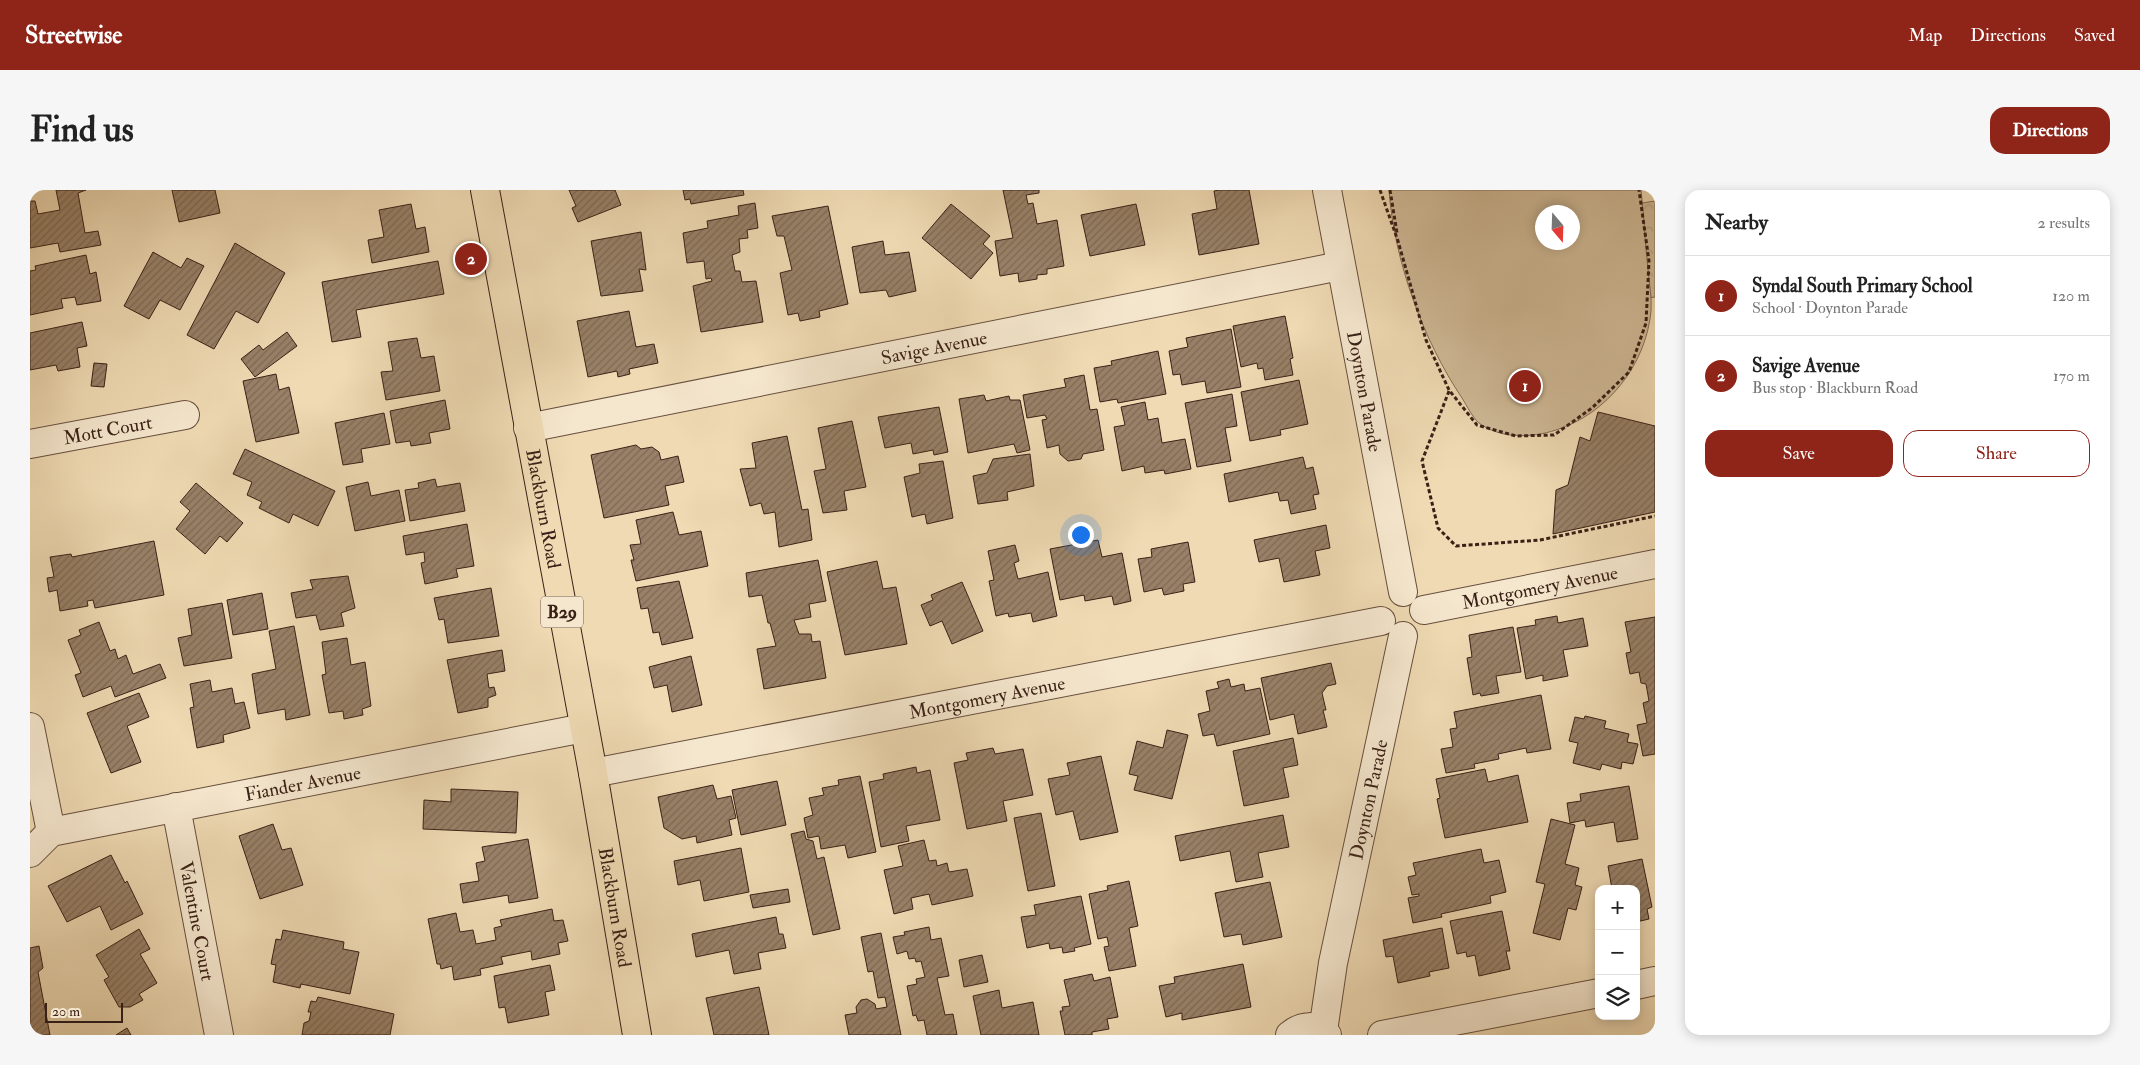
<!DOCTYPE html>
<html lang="en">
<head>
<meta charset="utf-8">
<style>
	:root { --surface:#fff; --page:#f6f6f6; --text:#222; --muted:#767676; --line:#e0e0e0; --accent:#8f2418 }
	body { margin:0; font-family:"IM FELL Double Pica",serif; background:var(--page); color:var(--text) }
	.controls { position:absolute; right:15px; bottom:15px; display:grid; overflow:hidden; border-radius:10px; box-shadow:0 2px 12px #0003 }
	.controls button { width:45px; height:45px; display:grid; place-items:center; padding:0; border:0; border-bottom:1px solid var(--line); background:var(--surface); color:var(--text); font:25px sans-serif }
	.compass { position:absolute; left:1505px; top:15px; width:45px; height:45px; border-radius:50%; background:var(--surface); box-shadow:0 2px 12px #0003; rotate:161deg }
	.scale { position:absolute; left:15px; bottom:12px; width:78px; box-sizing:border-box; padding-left:5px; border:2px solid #3a2117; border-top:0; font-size:14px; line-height:18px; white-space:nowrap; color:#3a2117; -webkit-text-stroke:4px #f5e7ce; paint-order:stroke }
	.you { position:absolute; left:1050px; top:344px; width:18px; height:18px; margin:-12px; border:4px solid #fff; border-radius:50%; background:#1a73e8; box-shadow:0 0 0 8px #1a73e833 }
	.badge { display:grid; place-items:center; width:32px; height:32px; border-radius:50%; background:var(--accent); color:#fff; font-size:16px; font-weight:700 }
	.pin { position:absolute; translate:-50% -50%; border:2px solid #fff; box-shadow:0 1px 5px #0006 }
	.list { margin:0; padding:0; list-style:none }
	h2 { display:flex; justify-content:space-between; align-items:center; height:65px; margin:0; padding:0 20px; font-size:21px }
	h2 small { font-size:16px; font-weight:400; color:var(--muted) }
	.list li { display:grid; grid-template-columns:32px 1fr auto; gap:15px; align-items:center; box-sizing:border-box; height:80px; padding:0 20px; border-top:1px solid var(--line) }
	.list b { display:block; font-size:19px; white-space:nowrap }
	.list p { margin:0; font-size:16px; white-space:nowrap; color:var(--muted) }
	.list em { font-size:16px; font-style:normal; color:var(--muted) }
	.actions { display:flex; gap:10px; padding:15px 20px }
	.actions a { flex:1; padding:11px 0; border:1px solid var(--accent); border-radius:15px; text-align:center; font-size:18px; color:var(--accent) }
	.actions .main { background:var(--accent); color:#fff }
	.icon { flex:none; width:28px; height:28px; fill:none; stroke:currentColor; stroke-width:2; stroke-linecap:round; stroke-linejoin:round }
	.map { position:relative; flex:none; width:1625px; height:845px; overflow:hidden; border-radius:15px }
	header { display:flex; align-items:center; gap:30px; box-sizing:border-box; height:70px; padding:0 25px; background:var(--accent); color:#fff }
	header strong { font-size:24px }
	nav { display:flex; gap:28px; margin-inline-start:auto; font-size:18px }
	.intro { display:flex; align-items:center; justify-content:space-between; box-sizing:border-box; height:120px; padding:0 30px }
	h1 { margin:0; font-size:35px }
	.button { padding:12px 22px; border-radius:15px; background:var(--accent); color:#fff; font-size:18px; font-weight:700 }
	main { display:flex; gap:30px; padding:0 30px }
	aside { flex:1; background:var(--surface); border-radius:15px; box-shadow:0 2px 12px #0003 }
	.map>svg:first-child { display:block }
</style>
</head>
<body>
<header>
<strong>Streetwise</strong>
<nav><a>Map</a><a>Directions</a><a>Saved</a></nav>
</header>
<div class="intro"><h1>Find us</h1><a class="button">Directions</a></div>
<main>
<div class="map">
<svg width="1625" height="845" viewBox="0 0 1625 845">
	<defs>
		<pattern id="forest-crowns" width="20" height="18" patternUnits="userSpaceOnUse" patternTransform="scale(1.25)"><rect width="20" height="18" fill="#d0bb98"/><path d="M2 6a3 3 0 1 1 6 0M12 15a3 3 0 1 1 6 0" fill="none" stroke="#b3a082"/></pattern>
		<pattern id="building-hatch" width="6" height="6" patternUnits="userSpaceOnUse" patternTransform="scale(1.25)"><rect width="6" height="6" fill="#988168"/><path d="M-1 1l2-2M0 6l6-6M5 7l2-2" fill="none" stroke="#7d6955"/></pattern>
	</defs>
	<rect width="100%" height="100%" fill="#efdab3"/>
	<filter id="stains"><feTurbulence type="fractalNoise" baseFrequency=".004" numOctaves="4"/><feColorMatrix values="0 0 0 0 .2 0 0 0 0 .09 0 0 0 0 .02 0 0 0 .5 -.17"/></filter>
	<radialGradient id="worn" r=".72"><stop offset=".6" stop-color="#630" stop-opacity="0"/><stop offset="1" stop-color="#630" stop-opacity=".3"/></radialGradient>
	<path fill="url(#forest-crowns)" stroke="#856e58" d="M1625,11V107L1618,108L1606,14Z"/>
	<path fill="#d0bb98" stroke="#856e58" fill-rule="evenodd" d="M1359,0H1611C1614,26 1615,53 1618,79C1619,92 1622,107 1621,121C1616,175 1577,224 1526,240C1502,248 1470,249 1449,233C1443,228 1437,216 1432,208C1393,150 1364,70 1359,0ZM1512,22H1542V52H1512Z"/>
	<path fill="url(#building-hatch)" stroke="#3a2117" d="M26,0H56L48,3L55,43L68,41L71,55L30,62L28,53L0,58V11H5L8,24L30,20Z
		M142,0H185L190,23L149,32Z
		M539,0H585L591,15L548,32L542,18L546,16Z
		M653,0H713L714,5L661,14L660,9L655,10Z
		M973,0H1009V3L996,5L998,14L1003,13L1007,34L1027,30L1034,76L1017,79V84L1007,85V89L989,92L988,83L970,86L965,51L983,48Z
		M1190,0H1219L1229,54L1169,65L1162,24L1187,19L1184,1Z
		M725,13L728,38L717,40L718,48L709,49L710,62L702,65L705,81H710L712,92L726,91L733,132L671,142L663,96L682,91L681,88L676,89L674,71L657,73L653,43L678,38L677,31L709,25L708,16Z
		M381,14L386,39L395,37L399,62L342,73L338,50L354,47L349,20Z
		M921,14L960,46L953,54L963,63L941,89L892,48Z
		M1106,14L1115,55L1060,66L1051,25Z
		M798,16L818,114L789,121L790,127L770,131L768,123L758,125L750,83L762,80L754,46H747L742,26Z
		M611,42L616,80L609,79L613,101L571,106L561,51Z
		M853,51L855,65L879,62L886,101L859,107L856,100L830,103L822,57Z
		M205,53L255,83L228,133L206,121L184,159L157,145Z
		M123,62L151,78L157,68L174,76L150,120L130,110L119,129L94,116Z
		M56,65L60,84L66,82L71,111L47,115L45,107L31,109L33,118L0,125V81L6,80L5,76Z
		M408,71L414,104L326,120L331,147L302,152L292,92Z
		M599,121L606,157L624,154L628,173L599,179L600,184L588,187L587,181L558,187L547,131Z
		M1255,126L1263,168L1260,169L1263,185L1235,190L1233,178L1228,179L1227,173L1211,177L1203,136Z
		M52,132L57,156L47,158L50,177L28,181L26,175L0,180V143Z
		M1201,139L1211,197L1177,203L1175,191L1152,195L1150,184L1143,185L1139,161L1158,157L1156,148Z
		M257,142L267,156L225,187L211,169L229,155L233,160Z
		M387,148L391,168L404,166L410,201L356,210L351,182L363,181L358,152Z
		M1128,161L1136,204L1088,213L1087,209L1070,212L1064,178L1082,175L1081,171Z
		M64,173L77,174L74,197L61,196Z
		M246,184L249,200L259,197L269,243L226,252L213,191Z
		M1054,185L1060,220L1067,219L1074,260L1053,264L1051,269L1038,271L1030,264L1029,255L1017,258L1012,230L1017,229L1015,225L997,228L993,205L1036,197L1034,189Z
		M1269,190L1278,234L1250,240L1251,245L1220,251L1211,202Z
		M1202,204L1207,236L1195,238L1201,271L1167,277L1155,213Z
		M954,205L956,211L979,206L980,210H990L1000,260L987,263L984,254L938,263L929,209Z
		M415,210L420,239L399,243L401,253L381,256L380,251L366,253L360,221Z
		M1115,212L1118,230L1128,228L1132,253L1155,249L1161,279L1135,284L1134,280L1115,283L1114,276L1092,281L1084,237L1095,235L1091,217Z
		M909,217L918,262L904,265L903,260L883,264L881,253L855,258L848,227Z
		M1568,222L1625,236V322L1523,344L1526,300L1538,295L1550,247L1560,251Z
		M354,223L360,254L331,259L333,272L313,275L305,233Z
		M822,231L836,297L814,301L817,320L793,323L784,281L796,279L788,238Z
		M757,246L772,320L778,319L782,350L749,357L745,322L734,324L731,313L720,316L710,279L726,278L722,253Z
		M606,255L611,259L622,257L629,262L631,270L648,266L654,292L635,296L639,315L574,328L561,265Z
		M215,259L305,301L288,336L263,324L259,333L229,318L232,312L217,305L222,292L203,284Z
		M1000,264L1004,296L977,302L978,310L948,314L943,286L957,283L963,269Z
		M1273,267L1276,279L1283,277L1289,304L1283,305L1286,319L1261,324L1258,310L1250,311L1248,302L1199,312L1194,284Z
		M913,271L923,328L897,334L895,324L882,327L874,287L890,283L889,274Z
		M405,289L407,297L430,293L435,321L380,331L375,300L389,298L388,293Z
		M338,292L341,306L369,300L375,331L325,341L316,297Z
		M166,293L213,333L197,352L190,346L175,364L146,339L160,321L150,312Z
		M643,322L649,345L671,341L678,376L606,391L601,370H604L600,355L611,354L606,330Z
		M437,334L444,376L426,379L428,387L395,394L391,373L395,372L394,362L376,365L373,346Z
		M1296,335L1300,358L1285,361L1290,385L1254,392L1249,368L1229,372L1224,350Z
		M1068,350L1072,367L1092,363L1101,411L1084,415L1082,406L1055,411L1054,405L1030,410L1020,359Z
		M124,351L134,405L65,418L63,410L57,411L58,416L30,421L27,400L19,402L17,388L24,387L20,367L41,364L42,367Z
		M1158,352L1165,392L1153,394L1154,401L1134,405L1132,398L1114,402L1108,369L1122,367L1121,359Z
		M985,355L989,371L984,373L988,389L1018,382L1027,426L1003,432L1001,423L979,427L978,423L966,426L959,391L964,390L958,361Z
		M788,370L796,411L779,414L781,427L764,430L769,444H781L782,452L790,451L796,488L734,499L727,459L746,456L740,433H738L732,405L719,407L716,383Z
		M847,371L853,399L866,397L877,454L815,465L797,382Z
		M318,386L325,418L311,423L314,436L290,440L286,425L266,428L261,403L283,399L280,390Z
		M649,391L663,448L632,455L629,442L623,443L618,418L611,419L607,398Z
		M932,392L953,441L922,454L912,431L900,436L891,415L903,410L901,405Z
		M461,398L469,446L418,453L414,429L409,430L404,408Z
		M232,403L238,439L203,445L197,410Z
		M192,413L202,468L154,476L148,448L162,445L158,419Z
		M1527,426L1528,433L1553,428L1558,456L1533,460L1538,486L1513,491V485L1496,489L1487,438L1506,435L1505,430Z
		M1625,427V564L1613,566L1607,535L1617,533L1613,513L1619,511L1616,494L1611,493L1609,482L1600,484L1596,463L1601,462L1595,432Z
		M69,432L80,461L85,459L88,469L96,465L103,484L130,474L136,488L85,507L81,496L53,507L45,485L51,483L38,450L51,445L49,440Z
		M264,436L280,525L256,530L255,519L228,524L222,484L246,479L239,441Z
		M1483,437L1491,482L1466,486L1469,503L1451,506L1450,503L1443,505L1437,468L1442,467L1439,445Z
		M317,448L321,475L335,472L341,516L332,519L333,525L314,529L313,521L299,523L292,485L296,484L292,452Z
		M472,460L475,481L457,484L459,498L464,497L466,505L458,508V517L428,523L417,470Z
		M661,466L672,515L642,522L637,495L624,498L619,477Z
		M1301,473L1306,494L1297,496L1292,503L1296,520H1293L1297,537L1268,544L1264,524L1240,530L1231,488Z
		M1199,489L1201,497L1214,494L1215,501L1230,498L1240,544L1187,556L1184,544L1173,546L1168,524L1180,521L1176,501L1189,498L1187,492Z
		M180,490L182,502L202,498L205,514L214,512L220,538L193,545L194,552L167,558L160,518L164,517L160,494Z
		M109,503L119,527L97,536L111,572L81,583L57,523Z
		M1511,505L1521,559L1497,563L1496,558L1468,564L1469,569L1444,574L1445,578L1416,583L1411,559L1423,557L1420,539L1427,538L1424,522Z
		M1555,526L1576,531L1574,538L1599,544L1597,552L1608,554L1603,574L1592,572L1591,579L1572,574L1570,580L1543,573L1548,553L1539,551L1545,527L1554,529Z
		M1137,540L1158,545L1142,609L1104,600L1108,586L1099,584L1107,551L1133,558Z
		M1263,548L1268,575L1253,578L1259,607L1214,616L1203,561Z
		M963,558L965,564L993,559L1003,605L973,611L977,631L937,639L924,573L938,570L936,563Z
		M1071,566L1088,642L1050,650L1043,621L1026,625L1018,589L1040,585L1037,573Z
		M886,577L887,583L900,580L910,630L876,636L879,651L851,657L839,592L854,589L853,584Z
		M1455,579L1458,592L1488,585L1498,632L1415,648L1407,609L1410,608L1406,589Z
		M830,586L846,662L818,668L815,655L791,659L789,646L778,648L774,628L783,625L779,608L794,605L792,598L809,595L808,590Z
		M747,591L756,635L711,645L702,600Z
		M683,595L687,609L701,606L706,628L699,630L702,645L667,653L666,646L652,649L634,638L628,607Z
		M1599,596L1608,649L1587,652L1584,632L1556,637L1555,630L1540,633L1537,613L1551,611L1550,604Z
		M421,599L488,602L486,643L393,639L394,610L421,612Z
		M1011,623L1025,696L998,701L984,628Z
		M1253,625L1259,657L1228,663L1233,687L1206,692L1200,661L1150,671L1145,646Z
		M1521,629L1545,635L1535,674L1549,678L1545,695L1552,697L1546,720L1538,718L1530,750L1503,743L1515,694L1506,692Z
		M243,634L252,660L261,658L273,695L230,709L209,646Z
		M774,641L776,649L783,651L787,669L794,667L810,739L783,745L761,644Z
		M498,649L508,708L479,713L478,705L433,713L430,694L449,691L446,673L455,671L452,657Z
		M894,650L899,671L906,670L907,676L917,673L919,682L937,679L943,706L902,715L899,704L881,708L883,719L864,724L854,680L873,676L868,656Z
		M711,658L719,702L674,711L670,690L648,695L644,671Z
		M1451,659L1454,673L1469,670L1476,702L1460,706L1461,713L1411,724L1412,727L1383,733L1378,708L1389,706V704L1382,705L1378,687L1386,685L1383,673Z
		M81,665L95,693L97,691L113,724L81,740L70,716L37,732L18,696Z
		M1612,669L1622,717L1617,719L1619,729L1606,732V699H1582L1578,676Z
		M1099,691L1108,736L1099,738L1106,776L1079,781L1074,757L1079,756L1077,747L1068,749L1059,704L1078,700L1077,696Z
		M1240,692L1252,747L1213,755L1211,744L1194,747L1185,703Z
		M758,699L760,712L723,718L720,705Z
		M1051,706L1061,754L1044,758L1045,761L1033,763L1032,757L1020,759L1019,753L997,758L991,727L1006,725L1004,715Z
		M522,719L524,731L533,730L538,751L528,753L530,764L502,770L501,761L471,767L473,774L450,779L451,785L424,790L422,776L411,779L410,774H407L398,729L426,723L430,742L443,740L446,754L466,750L464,738L472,736L470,730Z
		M1472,721L1480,761H1476L1480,779L1449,786L1445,765L1437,767L1436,762L1427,764L1420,731Z
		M746,727L749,744H753L756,758L728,763L731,779L704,784L699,760L666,767L662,744Z
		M899,737L901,750L911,748L919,786L907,788L915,825L923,824L927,845H897L894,830L888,831L886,825L883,826L877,796L887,794L886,789L895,787L891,771L886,772L885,768L879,769L877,761L867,764L863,747L875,745L874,742Z
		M1412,738L1419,778L1399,782L1400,786L1368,793L1363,766L1356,767L1353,750Z
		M109,739L120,759L110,764L127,793L109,804L113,810L100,817H89L74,790L79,787L66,765Z
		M253,740L314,752L313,759L329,762L320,804L271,794L270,798L243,792L246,775L241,774L246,749L251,750Z
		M851,743L871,845H819L815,825L827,823L826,817L831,810L837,809L845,814L846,819L857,817L855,807L848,808L843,781L838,782L831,747Z
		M9,756L13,778L8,782L20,845H0V758Z
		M952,765L958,792L934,797L929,770Z
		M1213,774L1221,817L1152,830V823L1136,827L1129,796L1145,793L1144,787Z
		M520,775L525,800L515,802L519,825L478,833L475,817L469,818L464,786Z
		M1062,784L1064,791L1080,787L1088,827L1077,829L1079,839L1062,842V845H1035L1030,821H1033L1032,817L1040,816L1034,790Z
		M729,797L739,845H684L676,808Z
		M969,800L972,818L1003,812L1009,845H951L943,806Z
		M288,807L364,824L360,845H272L274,833L279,831L281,822H278L281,811L286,812Z
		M97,838L101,845H86Z"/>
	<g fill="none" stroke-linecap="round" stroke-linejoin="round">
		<defs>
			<g id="minor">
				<path id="s1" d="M1297,0L1373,402"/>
				<path id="s2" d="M498,238L1310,76"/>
				<path id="s3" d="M0,254L155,225"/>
				<path id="s4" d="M1394,420L1625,374"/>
				<path d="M0,537L21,642"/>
				<path id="s5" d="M563,583L1351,431"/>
				<path id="s6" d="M146,617L189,845"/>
				<path id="s7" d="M0,663L21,642L554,538"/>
				<path d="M1606,795L1625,791"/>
				<path id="s8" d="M1293,841L1303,773L1373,446"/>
				<path d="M1260,845C1272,835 1286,834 1297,845"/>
				<path d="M1352,845L1569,803"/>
			</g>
			<g id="primary">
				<path id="s9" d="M455,0L563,583L607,845"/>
			</g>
		</defs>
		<use href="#minor" stroke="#674f3e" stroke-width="30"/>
		<use href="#primary" stroke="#3a2117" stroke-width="30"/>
		<path stroke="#3a2117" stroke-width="3" stroke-dasharray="4 2.5" stroke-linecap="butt" d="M1350,0L1368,51L1396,150L1419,200L1447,235L1486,246L1524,245L1562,218L1599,182L1616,133L1619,71L1609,0
			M1360,0L1367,43
			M1419,201L1392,271L1408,338L1426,356L1510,350L1625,326"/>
		<use href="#minor" stroke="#f5e7ce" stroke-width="28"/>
		<use href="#primary" stroke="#efdab3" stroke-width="28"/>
	</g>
	<g text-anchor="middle" stroke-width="4" stroke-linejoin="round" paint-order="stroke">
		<rect fill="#f5e7ce" stroke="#725c4e" stroke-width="1" x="511" y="406.5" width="42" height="31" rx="4"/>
		<g font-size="18" font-weight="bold" fill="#3a2117">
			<text x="532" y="428">B29</text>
		</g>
		<g font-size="19" fill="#3a2117" stroke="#f5e7ce">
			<text dy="7" stroke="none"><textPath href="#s2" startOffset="414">Savige Avenue</textPath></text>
			<text dy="7" stroke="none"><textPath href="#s1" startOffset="205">Doynton Parade</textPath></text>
			<text dy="7" stroke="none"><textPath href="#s3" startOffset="79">Mott Court</textPath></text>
			<text dy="7" stroke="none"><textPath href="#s9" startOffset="324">Blackburn Road</textPath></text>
			<text dy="7" stroke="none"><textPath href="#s4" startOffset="118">Montgomery Avenue</textPath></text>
			<text dy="7" stroke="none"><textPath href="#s5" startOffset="401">Montgomery Avenue</textPath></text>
			<text dy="7" stroke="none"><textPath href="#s7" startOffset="286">Fiander Avenue</textPath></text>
			<text dy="7" stroke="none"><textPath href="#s8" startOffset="236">Doynton Parade</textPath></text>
			<text dy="7" stroke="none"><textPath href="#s9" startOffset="729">Blackburn Road</textPath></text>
			<text dy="7" stroke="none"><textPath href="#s6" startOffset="116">Valentine Court</textPath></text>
		</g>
	</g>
	<rect width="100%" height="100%" filter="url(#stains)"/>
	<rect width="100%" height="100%" fill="url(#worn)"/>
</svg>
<div class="controls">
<button>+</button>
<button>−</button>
<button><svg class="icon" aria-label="layers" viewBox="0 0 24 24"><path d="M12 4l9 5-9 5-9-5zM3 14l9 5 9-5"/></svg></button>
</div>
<svg class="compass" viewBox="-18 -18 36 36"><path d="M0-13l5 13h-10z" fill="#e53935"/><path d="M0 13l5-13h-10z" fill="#767676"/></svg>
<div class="scale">20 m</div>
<div class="you"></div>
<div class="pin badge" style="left:1495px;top:196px">1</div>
<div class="pin badge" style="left:441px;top:69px">2</div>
</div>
<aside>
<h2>Nearby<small>2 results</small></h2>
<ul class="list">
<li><span class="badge">1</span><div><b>Syndal South Primary School</b><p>School · Doynton Parade</p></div><em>120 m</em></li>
<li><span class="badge">2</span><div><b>Savige Avenue</b><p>Bus stop · Blackburn Road</p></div><em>170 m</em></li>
</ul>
<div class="actions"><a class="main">Save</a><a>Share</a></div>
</aside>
</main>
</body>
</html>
